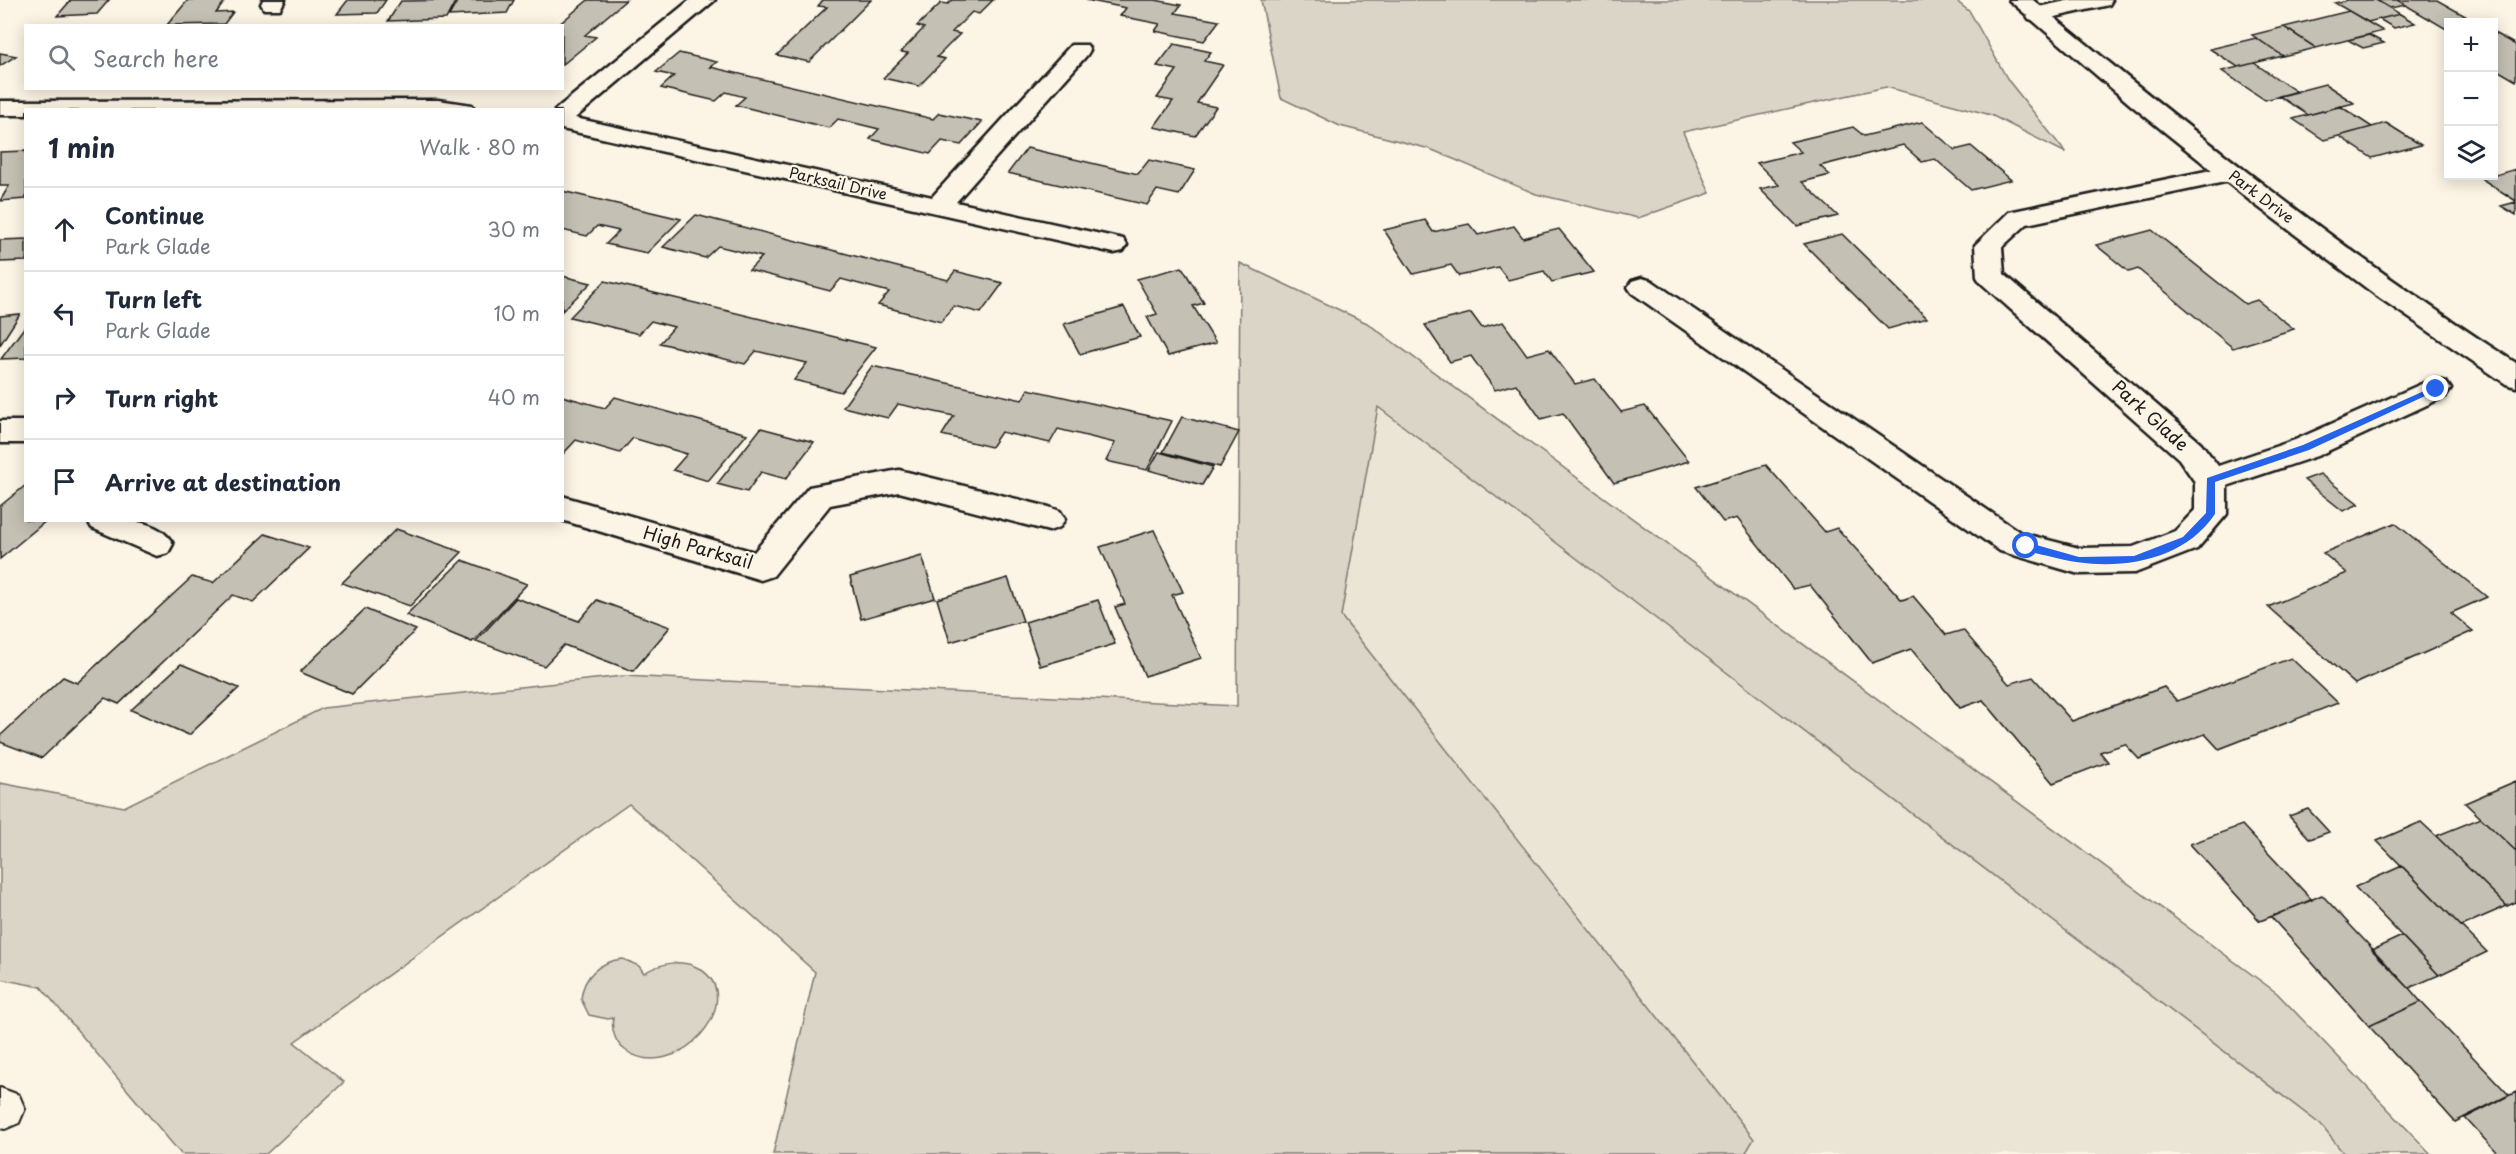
<!DOCTYPE html>
<html lang="en">
<head>
<meta charset="utf-8">
<style>
	:root { --surface:#fff; --page:#f6f6f7; --text:#1f2937; --muted:#747a83; --line:#e0e1e3 }
	body { margin:0; font-family:"Playpen Sans",sans-serif; background:var(--page); color:var(--text) }
	.controls { position:absolute; right:18px; top:18px; display:grid; overflow:hidden; border-radius:0px; box-shadow:0 3px 15px #0003 }
	.controls button { width:54px; height:54px; display:grid; place-items:center; padding:0; border:0; border-bottom:2px solid var(--line); background:var(--surface); color:var(--text); font:30px sans-serif }
	.stop { position:absolute; width:18px; height:18px; margin:-14px; border:4px solid #2563eb; border-radius:50%; background:#fff }
	.stop.end { background:#2563eb; border-color:#fff; box-shadow:0 2px 6px #0008 }
	.list { margin:0; padding:0; list-style:none }
	h2 { display:flex; justify-content:space-between; align-items:center; height:78px; margin:0; padding:0 24px; font-size:26px }
	h2 small { font-size:20px; font-weight:400; color:var(--muted) }
	.list li { display:grid; grid-template-columns:39px 1fr auto; gap:18px; align-items:center; box-sizing:border-box; height:84px; padding:0 24px; border-top:2px solid var(--line) }
	.list b { display:block; font-size:22px; white-space:nowrap }
	.list p { margin:0; font-size:20px; white-space:nowrap; color:var(--muted) }
	.list em { font-size:20px; font-style:normal; color:var(--muted) }
	.icon { flex:none; width:33px; height:33px; fill:none; stroke:currentColor; stroke-width:2; stroke-linecap:round; stroke-linejoin:round }
	.map { position:relative; flex:none; width:2516px; height:1154px; overflow:hidden }
	.search { position:absolute; background:var(--surface); box-shadow:0 3px 15px #0003; left:24px; top:24px; width:540px; height:66px; display:flex; align-items:center; gap:15px; box-sizing:border-box; padding:0 21px; border-radius:0px; color:var(--muted); font-size:22px }
	.panel { position:absolute; background:var(--surface); box-shadow:0 3px 15px #0003; left:24px; top:108px; width:540px; height:414px; border-radius:0px }
	.map>svg:first-child { display:block }
</style>
</head>
<body>
<div class="map">
<svg width="2516" height="1154" viewBox="0 0 2516 1154">
	<rect width="100%" height="100%" fill="#fcf5e5"/>
	<filter id="ink" filterUnits="userSpaceOnUse"><feTurbulence type="fractalNoise" baseFrequency=".0167" numOctaves="2"/><feDisplacementMap in="SourceGraphic" scale="12" xChannelSelector="R" yChannelSelector="G"/><feConvolveMatrix kernelMatrix="1 2 1 2 8 2 1 2 1" color-interpolation-filters="sRGB"/></filter>
	<g filter="url(#ink)">
		<path fill="#ebe5d6" d="M1378,407L2321,1125L2344,1154H1745L1754,1139L1341,616Z"/>
		<path fill="#dbd5c8" stroke="#7c7872" stroke-width="1.5" d="M1261,0H1955L1970,12L2008,80L2066,153L1991,115L1886,87L1683,132L1710,193L1638,218L1536,194L1430,149L1340,126L1281,98Z
			M1240,263L1367,323L2277,993L2431,1154H2344L2321,1125L1378,407L1341,616L1754,1139L1745,1154H773L815,972L629,804L294,1042L344,1082L266,1154H181L41,987L0,979V783L124,807L323,708L623,676L1237,706Z
			M623,959L639,966L644,973C661,963 682,958 700,969C750,1000 676,1087 625,1050C615,1043 611,1029 613,1018L608,1019L589,1015L581,999C583,976 600,961 623,959Z"/>
		<path fill="#c4c0b3" stroke="#1c1c1c" stroke-width="1.5" d="M71,0H109L97,14L57,16Z
			M188,0H226L216,13L233,12L224,24L167,25Z
			M348,0H386L377,13L337,14Z
			M456,0L446,19L388,21L401,1Z
			M458,0H514L507,13L449,16Z
			M588,0H626L585,35L596,37L562,65V26H557Z
			M823,0H871L809,62L777,55L827,7L818,6Z
			M952,0H993L979,14L972,12L952,32L960,34L937,57L945,59L919,86L883,78L908,53L901,52L924,28L917,26L941,3L948,4Z
			M1086,0H1155L1181,5L1175,13L1219,21L1204,41L1155,31L1160,24L1120,16L1126,8Z
			M2347,0H2376L2400,14L2368,22L2335,3Z
			M2376,0H2397L2406,5L2390,8Z
			M2397,0H2437L2476,22H2448V30Z
			M2349,11L2383,31L2316,48L2284,27Z
			M2400,14L2415,23L2394,28L2379,19Z
			M2284,27L2316,48L2283,56L2252,35Z
			M2494,33L2516,45V81L2494,68Z
			M2369,35L2384,43L2363,48L2348,40Z
			M2256,38L2283,56L2238,67L2210,49Z
			M1174,44L1211,52L1204,61L1223,65L1197,103L1216,107L1195,136L1154,127L1173,101L1157,98L1177,70L1157,66Z
			M0,53L16,56L0,66Z
			M679,53L717,62L710,67L933,119L939,113L982,122L961,145L942,141L930,154L870,139L879,129L838,119L829,128L736,105L745,97L726,92L716,101L661,88L674,76L656,72Z
			M2254,63L2297,92L2265,100L2222,71Z
			M2325,84L2354,103L2308,115L2279,96Z
			M2340,106L2372,127L2324,140L2293,119Z
			M1922,122L1955,150L1971,146L2011,180L1971,190L1935,159L1922,162L1903,145L1820,166L1830,175L1802,182L1838,216L1797,226L1760,189L1779,185L1757,163L1801,152L1790,142L1853,127L1864,136Z
			M2386,123L2421,145L2372,158L2339,136Z
			M1027,148L1138,174L1149,160L1195,170L1179,195L1157,190L1147,205L1008,173Z
			M26,151V199L0,201L9,186H0V152Z
			M2516,169V201L2482,179Z
			M562,191L681,219L647,253L606,244L619,231L597,226L587,236L562,230Z
			M2516,202V215L2501,206Z
			M696,215L948,280L955,271L1003,283L981,313L954,306L941,322L878,305L889,292L841,279L830,291L749,270L762,257L718,246L705,258L663,247Z
			M1425,220L1433,232L1469,224L1478,235L1514,226L1523,238L1559,229L1594,272L1552,282L1544,271L1508,280L1498,267L1459,276L1451,265L1413,274L1384,230Z
			M2152,230L2245,304L2257,300L2294,329L2233,348L2138,269L2129,272L2096,245Z
			M1842,234L1927,318L1888,329L1804,244Z
			M26,239V261L0,262V240Z
			M1182,267L1204,303L1193,306L1216,343L1168,356L1147,317L1157,314L1137,279Z
			M562,276L591,283L562,311Z
			M605,281L876,347L841,392L794,380L807,363L756,351L745,364L660,343L674,327L651,321L639,334L570,317Z
			M1124,307L1140,337L1080,354L1064,324Z
			M1471,313L1482,328L1503,322L1527,355L1549,349L1575,384L1595,379L1621,412L1645,406L1689,461L1614,483L1563,413L1541,419L1516,384L1495,390L1471,356L1450,362L1425,325Z
			M20,314L0,345V316Z
			M26,325V358L1,359Z
			M872,366L1022,400L1028,389L1172,421L1147,470L1106,461L1115,443L1058,429L1050,443L1001,432L991,447L942,435L954,416L898,404L888,418L843,407Z
			M562,396L605,408L615,397L747,434L708,481L673,470L687,454L633,438L620,453L576,440L562,455Z
			M1182,417L1239,432L1220,467L1163,452Z
			M761,428L814,442L786,479L761,472L747,492L717,484Z
			M1159,452L1213,467L1202,485L1149,470Z
			M1766,465L1825,532L1837,528L1902,600L1913,596L1946,635L1963,630L2009,684L2033,677L2072,721L2164,687L2177,701L2291,658L2338,703L2219,749L2205,734L2139,759L2125,744L2100,752L2108,762L2053,783L1983,700L1960,708L1911,649L1872,663L1810,585L1793,589L1737,518L1723,522L1696,487Z
			M2320,474L2359,504L2343,511L2304,480Z
			M26,485V520H47L0,559V506Z
			M2395,523L2487,597L2451,613L2473,631L2355,684L2268,607L2347,573L2323,553Z
			M396,529L462,552L410,606L342,583Z
			M1154,530L1183,592L1172,595L1201,658L1145,676L1115,607L1125,604L1100,547Z
			M265,534L309,548L253,602L233,595L119,704L105,698L42,758L0,742V736L63,677L77,683L192,577L213,583Z
			M922,556L935,598L861,619L850,577Z
			M462,560L527,584L472,642L406,615Z
			M1008,578L1023,621L950,642L937,599Z
			M516,598L579,621L597,600L670,627L633,671L564,645L544,666L476,641Z
			M1098,600L1115,644L1040,666L1025,622Z
			M365,609L416,630L352,694L300,672Z
			M181,664L239,688L189,735L131,710Z
			M2516,781V851L2465,803Z
			M2308,809L2329,832L2310,839L2289,816Z
			M2481,818L2516,851V902L2507,906L2436,836Z
			M2421,822L2436,836L2507,906L2461,926L2377,841Z
			M2242,825L2312,900L2260,921L2190,844Z
			M2402,866L2461,926L2487,952L2439,975L2355,887Z
			M2322,895L2409,988L2421,1002L2369,1026L2271,917Z
			M2402,936L2439,975L2409,988L2372,950Z
			M2421,1002L2509,1095L2455,1122L2369,1026Z
			M2516,1092V1154H2498L2465,1118Z"/>
		<g fill="none" stroke-linecap="round" stroke-linejoin="round">
			<defs>
				<path id="lane" d="M0,1088L19,1095L25,1109L19,1123L5,1129L0,1128Z"/>
				<path id="street" d="M263,0H285L280,9H264L261,4Z
					M690,0H715L575,118L932,197L1071,45H1087L1090,50L1087,55L956,202L1114,237L1123,239L1127,245L1123,251L1114,253L562,129V110H555Z
					M2071,0H2112L2109,5L2037,21L2029,19L2026,14L2029,9Z
					M438,100L472,105L475,110H26V115H0V101Z
					M2230,166L2239,169L2243,174L2239,179L2027,224L2002,247L2004,274L2201,443L2218,466L2295,440L2426,382L2436,379L2446,382L2451,389L2446,396L2317,456L2227,486V514L2197,549L2135,573L2079,574L2000,551L1632,293L1628,287L1632,281L1642,278L1652,281L2021,533L2079,548L2133,547L2175,531L2195,510V482L2179,459L1981,283L1977,277L1975,245L2009,212Z
					M0,421H26V443H0Z
					M899,470L1049,507L1060,511L1065,519L1060,527L1049,531L899,492L830,505L773,576L761,580L562,520V496L754,552L809,487Z
					M87,520C115,520 158,516 173,544L168,553L157,556L92,528Z"/>
				<path id="secondary" d="M2009,0H2033C2189,129 2346,254 2516,363V387L2506,384L2377,296L2253,203L2131,105Z"/>
			</defs>
			<use href="#lane" stroke="#1c1c1c" stroke-width="4"/>
			<use href="#street" stroke="#1c1c1c" stroke-width="5"/>
			<use href="#secondary" stroke="#1c1c1c" stroke-width="5"/>
			<use href="#lane" fill="#fcf5e5" fill-rule="evenodd"/>
			<use href="#street" fill="#fcf5e5" fill-rule="evenodd"/>
			<use href="#secondary" fill="#fcf5e5" fill-rule="evenodd"/>
		</g>
	</g>
	<path fill="#2563eb" d="M2433,387L2440,389L2309,450L2215,482V514C2180,566 2107,572 2052,557C2042,554 2028,553 2022,546L2026,542L2079,557L2134,556L2183,537L2206,513L2207,478L2303,445Z"/>
	<g text-anchor="middle" stroke-width="4.5" stroke-linejoin="round" paint-order="stroke">
		<g font-size="15" fill="#1c1c1c" stroke="#fcf5e5">
			<text transform="translate(838 184) rotate(13)" y="5">Parksail Drive</text>
			<text transform="translate(2261 197) rotate(37)" y="5">Park Drive</text>
		</g>
		<g font-size="18" fill="#1c1c1c" stroke="#fcf5e5">
			<text transform="translate(2150 416) rotate(42)" y="6">Park Glade</text>
			<text transform="translate(698 548) rotate(16)" y="6">High Parksail</text>
		</g>
	</g>
</svg>
<div class="controls">
<button>+</button>
<button>−</button>
<button><svg class="icon" aria-label="layers" viewBox="0 0 24 24"><path d="M12 4l9 5-9 5-9-5zM3 14l9 5 9-5"/></svg></button>
</div>
<div class="stop" style="left:2026px;top:546px"></div>
<div class="stop end" style="left:2436px;top:389px"></div>
<div class="search"><svg class="icon" aria-label="search" viewBox="0 0 24 24"><circle cx="10" cy="10" r="6"/><path d="M15 15l6 6"/></svg>Search here</div>
<section class="panel">
<h2>1 min<small>Walk · 80 m</small></h2>
<ul class="list">
<li><svg class="icon" aria-label="ahead" viewBox="0 0 24 24"><path d="M12 20V5M6 11l6-6 6 6"/></svg><div><b>Continue</b><p>Park Glade</p></div><em>30 m</em></li>
<li><svg class="icon" aria-label="left" viewBox="0 0 24 24"><path d="M17 20v-9H6M10 6l-5 5 5 5"/></svg><div><b>Turn left</b><p>Park Glade</p></div><em>10 m</em></li>
<li><svg class="icon" aria-label="right" viewBox="0 0 24 24"><path d="M7 20v-9h11M14 6l5 5-5 5"/></svg><div><b>Turn right</b></div><em>40 m</em></li>
<li><svg class="icon" aria-label="arrive" viewBox="0 0 24 24"><path d="M6 21V4h12l-3 4 3 4H6"/></svg><div><b>Arrive at destination</b></div></li>
</ul>
</section>
</div>
</body>
</html>
